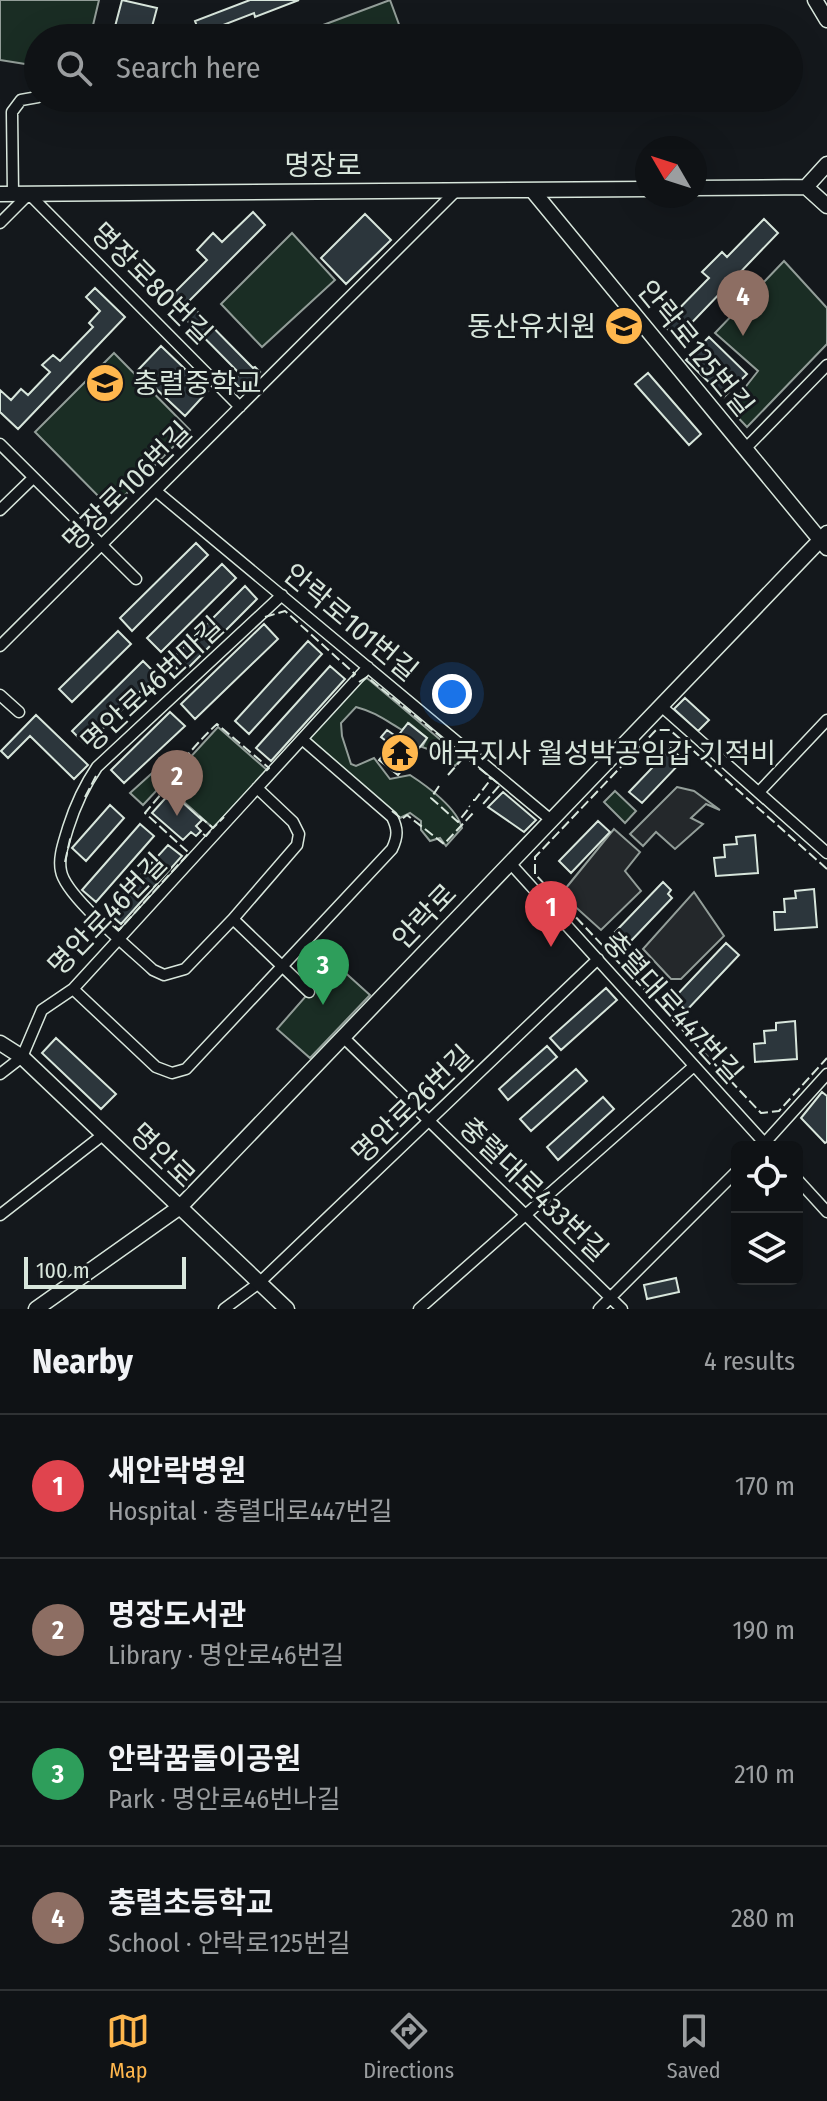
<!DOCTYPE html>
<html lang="en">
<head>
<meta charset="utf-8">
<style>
	:root { --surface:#0f1215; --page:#1d2022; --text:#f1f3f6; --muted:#9b9ea0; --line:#2f3234; --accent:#ffb74d }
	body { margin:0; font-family:"Fira Sans Condensed","Noto Sans KR",sans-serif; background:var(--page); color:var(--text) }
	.controls { position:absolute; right:24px; bottom:24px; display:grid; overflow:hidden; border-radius:12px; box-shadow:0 8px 32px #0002 }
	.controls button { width:72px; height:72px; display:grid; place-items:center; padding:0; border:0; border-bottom:2px solid var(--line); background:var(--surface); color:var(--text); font:40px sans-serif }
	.compass { position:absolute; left:635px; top:136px; width:72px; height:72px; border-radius:50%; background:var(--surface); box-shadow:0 8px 32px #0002; rotate:309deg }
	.scale { position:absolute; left:24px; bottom:20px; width:162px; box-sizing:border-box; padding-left:8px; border:4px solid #d8e6dc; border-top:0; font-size:22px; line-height:28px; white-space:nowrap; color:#d8e6dc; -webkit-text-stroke:6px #14181c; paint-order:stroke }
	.you { position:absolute; left:452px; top:694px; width:28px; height:28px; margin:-20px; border:6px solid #fff; border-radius:50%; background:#1a73e8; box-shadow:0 0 0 12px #1a73e833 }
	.badge { display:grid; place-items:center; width:52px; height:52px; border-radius:50%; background:var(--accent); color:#fff; font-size:26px; font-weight:700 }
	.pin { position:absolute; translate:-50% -66px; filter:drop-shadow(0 2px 4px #0008) }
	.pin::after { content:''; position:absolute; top:42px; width:28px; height:24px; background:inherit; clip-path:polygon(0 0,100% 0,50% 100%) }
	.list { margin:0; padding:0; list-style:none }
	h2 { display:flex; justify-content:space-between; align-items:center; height:104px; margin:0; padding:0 32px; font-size:34px }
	h2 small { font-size:26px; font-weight:400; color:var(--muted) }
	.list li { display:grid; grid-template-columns:52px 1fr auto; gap:24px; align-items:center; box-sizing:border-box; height:144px; padding:0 32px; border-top:2px solid var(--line) }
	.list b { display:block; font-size:30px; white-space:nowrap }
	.list p { margin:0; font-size:26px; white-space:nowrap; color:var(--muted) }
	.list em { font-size:26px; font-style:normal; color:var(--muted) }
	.icon { flex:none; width:44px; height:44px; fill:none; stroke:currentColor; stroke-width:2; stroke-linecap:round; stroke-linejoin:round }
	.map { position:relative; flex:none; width:827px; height:1309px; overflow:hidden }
	.search { position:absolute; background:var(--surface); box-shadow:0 8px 32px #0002; left:24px; right:24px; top:24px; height:88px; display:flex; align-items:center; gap:20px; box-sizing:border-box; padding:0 28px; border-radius:44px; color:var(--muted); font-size:30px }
	.sheet { height:680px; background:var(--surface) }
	nav { display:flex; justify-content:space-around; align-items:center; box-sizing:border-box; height:112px; border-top:2px solid var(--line); background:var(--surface); font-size:22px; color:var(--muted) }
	nav a { display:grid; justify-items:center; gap:4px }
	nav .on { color:var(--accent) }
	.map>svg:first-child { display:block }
</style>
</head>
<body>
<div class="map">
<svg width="827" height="1309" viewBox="0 0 827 1309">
	<rect width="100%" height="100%" fill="#14181c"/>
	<path fill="#1a2d24" stroke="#939e99" stroke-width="2" d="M0,0H99L90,38H38V66L0,60Z
		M390,0L404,38H292L291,37Z
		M292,233L335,280L262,347L221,304Z
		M784,261L827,308V344L747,427L729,408L758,371L715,333Z
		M114,353L190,430L111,509L35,432Z
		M367,678L462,758L455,766L436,752L422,747L427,738L409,723L402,730C385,720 375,712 356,707L341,723L342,736L351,764L356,766L374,758L390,779L410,775C427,786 457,808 462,828L446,846L440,838L430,841L421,830V821L410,813L398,819L304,739L356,685Z
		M218,727L267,770L213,828L165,785Z
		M171,756L178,763L174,772L143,805L130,793Z
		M615,791L636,811L625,823L604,802Z
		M340,968L370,995L310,1058L277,1029L327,972Z"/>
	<path fill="#24282b" stroke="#939e99" stroke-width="2" d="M677,787L694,791L720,810L706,804L691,818L703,824L675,849L656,832L643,846L630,834Z
		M614,829L640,852L625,871L641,891L601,930L561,894Z
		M694,892L724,936L681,979H671L643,949Z"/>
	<path fill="#2c363c" stroke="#d8e6dc" stroke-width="2" d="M122,0L157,8L149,38H112Z
		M250,0H299L255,17L254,13L200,34L195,21Z
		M253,212L265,225L188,302L253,368L255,367L260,372L242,390L233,381L240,374L167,300L207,260L197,250L213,233L222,242Z
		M365,214L391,240L346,284L321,258Z
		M764,219L778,233L677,338L663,325L709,278L702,272L722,252L727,257Z
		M95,288L125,317L18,429L0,412V390L11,400L21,389L28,395L50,372L42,365L53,355L60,361L93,327L89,323L100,311L86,297Z
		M709,337L747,374L724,397L686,360Z
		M161,346L208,391L185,416L137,371Z
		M648,373L701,434L689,445L635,384Z
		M196,543L208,555L132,631L120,618Z
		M222,564L236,578L161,652L147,638Z
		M245,586L257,599L182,674L170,661Z
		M264,624L278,639L195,719L181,704Z
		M118,631L131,644L72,702L59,689Z
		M308,641L322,654L249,734L235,721Z
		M143,661L157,675L86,745L72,731Z
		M330,666L345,679L271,761L256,748Z
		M685,698L709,720L698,731L674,709Z
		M170,712L185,726L124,783L111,770Z
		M36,715L88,765L74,779L30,736L8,758L1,751Z
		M408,723L427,738L398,775L379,760L391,745L381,737L387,730L397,737Z
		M671,748L683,760L642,803L629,792Z
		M171,792L202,820L196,826L201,831L196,836L191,832L183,840L152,813Z
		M503,792L536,820L524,832L488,807Z
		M110,805L124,818L86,861L72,848Z
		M598,821L610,832L571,873L559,861Z
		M140,824L154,836L96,902L82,890Z
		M755,835L758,873L716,876L714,858L725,857L724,845L737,844L736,837Z
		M168,845L182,856L121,924L107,912Z
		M663,882L671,890L668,894L672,898L628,944L615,932Z
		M814,889L817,927L775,930L774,912H785L784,899L796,898L795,891Z
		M726,943L739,955L686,1011L674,998Z
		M606,988L617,1000L561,1050L550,1038Z
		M795,1021L797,1059L755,1062L754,1044L765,1043L764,1031L776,1030V1023Z
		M56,1038L116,1094L101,1109L42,1053Z
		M547,1046L557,1057L508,1100L499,1089Z
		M576,1069L587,1081L531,1131L520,1119Z
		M822,1092L827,1096V1142L825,1143L801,1118Z
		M603,1097L614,1109L558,1160L547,1147Z
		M676,1278L679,1292L647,1299L644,1285Z"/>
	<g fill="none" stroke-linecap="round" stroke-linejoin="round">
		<defs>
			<path id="street" d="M78,98H83
				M13,194L12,112L21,100L38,97
				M0,223L29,194L240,407
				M0,444L136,579
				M745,449L827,365
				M156,491L551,820
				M0,510L33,478
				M0,646L457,190
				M0,695L19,712
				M661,706L827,853
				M257,788L293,822L299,834L297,845L233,919L185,969L164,975L153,970C132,950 65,896 61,871C58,857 64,842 68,828C75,806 84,786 97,767L282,595
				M759,792L827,720
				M510,863L768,1147
				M233,919L309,992
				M73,989L156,1067L172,1073L186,1069L392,849C398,836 398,829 392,817L302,739
				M343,1037L622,1309
				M0,1074L22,1057L42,1010L73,989L368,667
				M762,1146L827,1074
				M797,1179L827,1212
				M0,1215L104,1134
				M224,1309L259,1283L598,959
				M419,1309L694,1066
				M599,1309L737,1171"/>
			<path id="secondary" d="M815,0L827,20
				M806,187L827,164
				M695,188L806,187L827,206
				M532,190L827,548
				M0,194L647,189
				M0,1043L22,1057L287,1309
				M36,1309L180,1207L827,533"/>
		</defs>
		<use href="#street" stroke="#d8e6dc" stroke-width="13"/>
		<use href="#secondary" stroke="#d8e6dc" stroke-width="17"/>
		<use href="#street" stroke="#14181c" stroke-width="10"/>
		<use href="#secondary" stroke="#14181c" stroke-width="14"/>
		<path stroke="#d8e6dc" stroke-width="2" stroke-dasharray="10 4" stroke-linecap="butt" d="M265,617L285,611L355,674L352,677
			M359,682L367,677L500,785L483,804
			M448,775L464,757
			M439,786L431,798L458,822L470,807L469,806
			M85,797L96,776
			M473,800H475L491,779L489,777
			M392,811L402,819L407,815L444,844L475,811
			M199,816L213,828L224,817
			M203,834L206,836L213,828
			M65,862L71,835
			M827,869L670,730H656L535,857V874L761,1113L779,1111L827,1058
			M104,917L119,930L189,853L145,813L162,793L159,790C178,767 195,744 217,724L269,768L266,771"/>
	</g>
	<defs>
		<symbol id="school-disc" viewBox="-11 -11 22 22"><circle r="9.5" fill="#ffb74d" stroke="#14181c"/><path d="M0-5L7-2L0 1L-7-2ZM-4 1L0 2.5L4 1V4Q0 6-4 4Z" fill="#111"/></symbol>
		<symbol id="temple-disc" viewBox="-11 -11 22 22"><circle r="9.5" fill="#ffb74d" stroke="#14181c"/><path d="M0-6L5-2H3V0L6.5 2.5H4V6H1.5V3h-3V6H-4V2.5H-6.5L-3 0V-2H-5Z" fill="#111"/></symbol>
	</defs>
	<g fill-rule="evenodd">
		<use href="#school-disc" x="602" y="304" width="44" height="44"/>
		<use href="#school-disc" x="83" y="361" width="44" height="44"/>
		<use href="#temple-disc" x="378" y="731" width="44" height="44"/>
	</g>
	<g text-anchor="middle" stroke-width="6" stroke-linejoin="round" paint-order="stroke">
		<g font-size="28" fill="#d8e6dc" stroke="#14181c">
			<text x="323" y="175">명장로</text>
			<text transform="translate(152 283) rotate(45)" y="10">명장로80번길</text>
			<text transform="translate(696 348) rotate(51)" y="10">안락로125번길</text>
			<text transform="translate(127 486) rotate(-45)" y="10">명장로106번길</text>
			<text transform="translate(351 622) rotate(40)" y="10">안락로101번길</text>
			<text transform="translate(152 684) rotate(-43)" y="10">명안로46번마길</text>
			<text transform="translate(107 914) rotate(-46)" y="10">명안로46번길</text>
			<text transform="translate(424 916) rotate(-46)" y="10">안락로</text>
			<text transform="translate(673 1007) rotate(48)" y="10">충렬대로447번길</text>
			<text transform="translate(412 1104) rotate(-44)" y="10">명안로26번길</text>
			<text transform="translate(163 1155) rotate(44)" y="10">명안로</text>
			<text transform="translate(534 1189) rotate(44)" y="10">충렬대로433번길</text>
		</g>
		<g font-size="28" fill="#d8e6dc" stroke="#14181c" text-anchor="start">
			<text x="596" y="336" text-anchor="end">동산유치원</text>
			<text x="133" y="393">충렬중학교</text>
			<text x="428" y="763">애국지사 월성박공임갑 기적비</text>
		</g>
	</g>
</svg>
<div class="controls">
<button><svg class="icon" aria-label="locate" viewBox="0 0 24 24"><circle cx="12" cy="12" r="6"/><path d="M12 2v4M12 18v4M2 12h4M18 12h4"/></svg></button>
<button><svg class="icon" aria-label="layers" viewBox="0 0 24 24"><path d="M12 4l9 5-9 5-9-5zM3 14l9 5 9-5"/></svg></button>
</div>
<svg class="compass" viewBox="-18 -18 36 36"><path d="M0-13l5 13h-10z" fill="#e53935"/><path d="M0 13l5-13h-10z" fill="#9b9ea0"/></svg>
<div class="scale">100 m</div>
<div class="you"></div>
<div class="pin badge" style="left:551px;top:947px;background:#e0444e">1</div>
<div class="pin badge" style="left:177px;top:816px;background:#8d6e63">2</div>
<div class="pin badge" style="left:323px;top:1005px;background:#2e9e5b">3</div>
<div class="pin badge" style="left:743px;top:336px;background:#8d6e63">4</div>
<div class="search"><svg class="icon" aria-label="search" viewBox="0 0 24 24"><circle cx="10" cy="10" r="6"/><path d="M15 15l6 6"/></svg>Search here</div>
</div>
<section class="sheet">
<h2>Nearby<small>4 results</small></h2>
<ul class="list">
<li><span class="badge" style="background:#e0444e">1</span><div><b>새안락병원</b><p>Hospital · 충렬대로447번길</p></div><em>170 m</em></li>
<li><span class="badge" style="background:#8d6e63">2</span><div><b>명장도서관</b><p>Library · 명안로46번길</p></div><em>190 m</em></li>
<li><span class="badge" style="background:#2e9e5b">3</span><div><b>안락꿈돌이공원</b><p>Park · 명안로46번나길</p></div><em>210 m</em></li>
<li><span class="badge" style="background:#8d6e63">4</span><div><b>충렬초등학교</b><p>School · 안락로125번길</p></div><em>280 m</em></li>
</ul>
</section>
<nav>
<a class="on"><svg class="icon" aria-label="map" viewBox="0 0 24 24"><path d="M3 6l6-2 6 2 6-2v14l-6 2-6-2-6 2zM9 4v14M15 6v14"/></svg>Map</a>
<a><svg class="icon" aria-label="directions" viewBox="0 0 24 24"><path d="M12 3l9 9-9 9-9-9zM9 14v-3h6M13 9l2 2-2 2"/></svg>Directions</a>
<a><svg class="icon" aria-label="saved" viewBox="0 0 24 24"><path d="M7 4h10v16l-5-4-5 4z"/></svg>Saved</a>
</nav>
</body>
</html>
